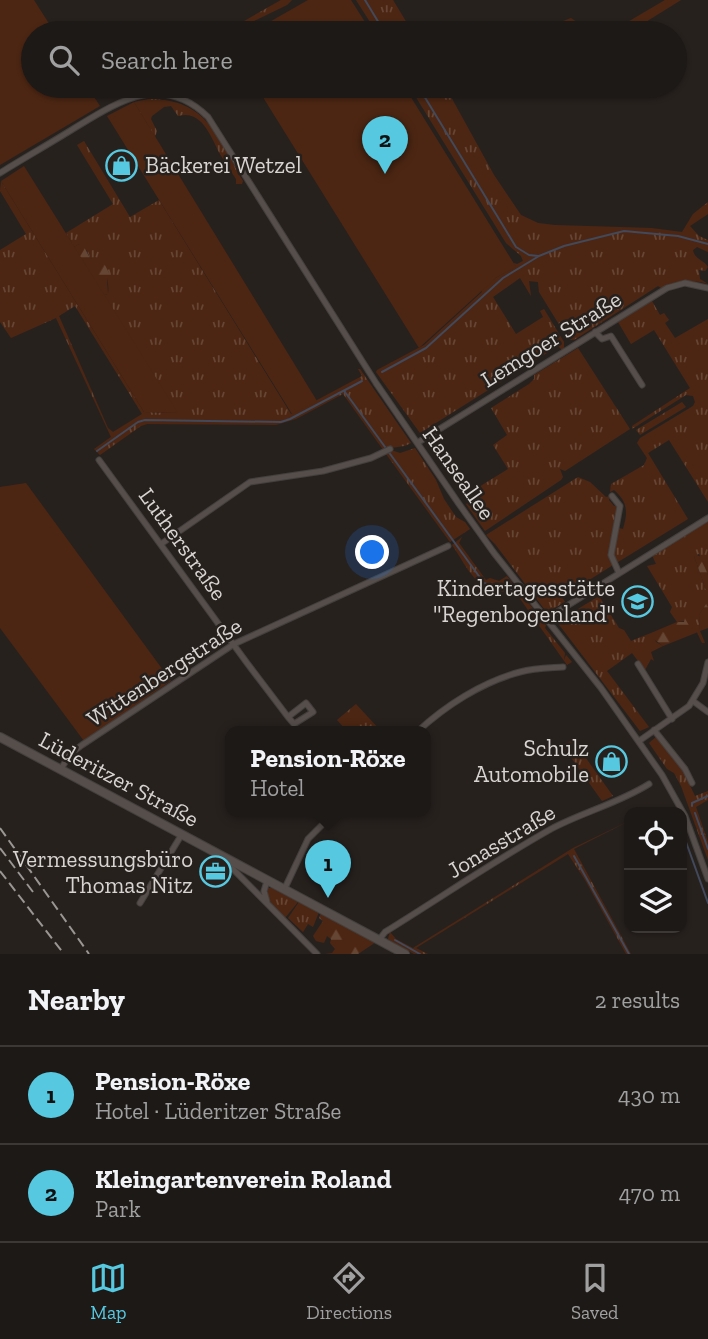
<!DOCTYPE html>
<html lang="en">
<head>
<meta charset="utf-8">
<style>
	:root { --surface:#1d1916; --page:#25221f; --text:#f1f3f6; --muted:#a0a0a1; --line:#3b3835; --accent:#56c9e1 }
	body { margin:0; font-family:"Zilla Slab",serif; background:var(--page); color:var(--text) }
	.controls { position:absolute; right:21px; bottom:21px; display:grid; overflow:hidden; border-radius:14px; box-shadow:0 2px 5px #0004 }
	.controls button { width:63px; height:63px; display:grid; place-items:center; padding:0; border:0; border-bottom:2px solid var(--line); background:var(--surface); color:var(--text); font:35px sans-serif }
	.you { position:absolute; left:373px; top:553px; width:24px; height:24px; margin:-18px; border:5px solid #fff; border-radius:50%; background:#1a73e8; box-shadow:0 0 0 10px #1a73e833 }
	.badge { display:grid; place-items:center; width:46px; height:46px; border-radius:50%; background:var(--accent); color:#111; font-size:23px; font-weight:700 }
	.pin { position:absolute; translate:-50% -58px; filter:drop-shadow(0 2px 4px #0008) }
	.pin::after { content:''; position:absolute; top:37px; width:24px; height:21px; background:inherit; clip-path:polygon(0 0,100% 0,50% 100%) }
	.popup { position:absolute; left:225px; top:726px; width:206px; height:91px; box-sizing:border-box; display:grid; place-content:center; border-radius:14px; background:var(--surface); filter:drop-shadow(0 2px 5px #0005); font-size:23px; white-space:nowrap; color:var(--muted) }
	.popup b { font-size:26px; color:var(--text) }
	.popup::after { content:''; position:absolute; left:50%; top:100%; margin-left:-14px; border:14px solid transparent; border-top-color:var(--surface) }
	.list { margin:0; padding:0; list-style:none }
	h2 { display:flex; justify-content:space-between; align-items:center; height:91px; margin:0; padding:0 28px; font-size:30px }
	h2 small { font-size:23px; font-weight:400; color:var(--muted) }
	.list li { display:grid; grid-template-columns:46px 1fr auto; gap:21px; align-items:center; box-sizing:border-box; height:98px; padding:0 28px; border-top:2px solid var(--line) }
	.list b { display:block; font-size:26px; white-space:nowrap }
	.list p { margin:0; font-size:23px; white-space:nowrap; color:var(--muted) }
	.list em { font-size:23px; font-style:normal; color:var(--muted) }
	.icon { flex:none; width:38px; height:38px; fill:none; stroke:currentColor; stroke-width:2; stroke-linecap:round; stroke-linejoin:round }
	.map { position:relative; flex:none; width:708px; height:954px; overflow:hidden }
	.search { position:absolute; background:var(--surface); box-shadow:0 2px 5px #0004; left:21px; right:21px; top:21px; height:77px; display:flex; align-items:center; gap:18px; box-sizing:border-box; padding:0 24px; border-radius:38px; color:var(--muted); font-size:26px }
	.sheet { height:287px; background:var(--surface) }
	nav { display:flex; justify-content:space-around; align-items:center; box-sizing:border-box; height:98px; border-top:2px solid var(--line); background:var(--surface); font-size:19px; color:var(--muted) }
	nav a { display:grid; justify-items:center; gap:4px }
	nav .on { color:var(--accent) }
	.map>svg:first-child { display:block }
</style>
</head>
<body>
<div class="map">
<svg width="708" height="954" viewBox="0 0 708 954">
	<defs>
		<pattern id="grass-tufts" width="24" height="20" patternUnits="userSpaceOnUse" patternTransform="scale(1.75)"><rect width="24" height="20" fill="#4c2613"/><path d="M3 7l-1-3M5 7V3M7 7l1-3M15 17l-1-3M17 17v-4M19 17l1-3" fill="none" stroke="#654534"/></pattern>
		<pattern id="forest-firs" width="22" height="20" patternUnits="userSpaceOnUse" patternTransform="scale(1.75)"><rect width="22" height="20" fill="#4c2613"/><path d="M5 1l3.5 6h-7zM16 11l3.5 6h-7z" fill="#654534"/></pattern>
	</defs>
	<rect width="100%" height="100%" fill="#27211e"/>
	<path fill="url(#grass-tufts)" fill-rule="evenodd" d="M281,0H292L287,5L254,21L248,28L239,33H223Z
		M356,0H393L413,33H377Z
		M665,0H681L628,33H609Z
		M571,18L593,33H539L550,26Z
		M409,86H445L494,175L521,215L538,223L554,225L651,228L682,232L693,214L708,202V214L690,226L699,236L708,240V252L697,247L693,250C694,259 704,260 708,267L705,271L699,270L700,279L708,284C692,279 676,280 661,288L658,286L574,340L568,339L539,292L538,282L529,281L531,296L520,278L493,297L516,334L543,317L540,311L544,309L564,342V348L562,350L558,346L420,433L376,372L377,370L424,345L482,292L481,290L497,277L515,267L514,263L517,264L523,261L521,256L506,243Z
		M149,99C207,99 218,137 243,181L242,184H236V179C231,171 225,163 220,154C211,137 202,109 178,116L171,106L164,107L152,116L151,119L157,131L155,137L134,102Z
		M84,141L130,217L159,200L291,414L362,376L358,369H360L411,443C402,449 393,445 384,451L343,394L296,419L276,425L147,424L141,426L100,455L94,449L111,437L56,318L11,338L0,322V250L26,234L0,191L1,181L144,412L177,413L104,295L108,294C110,279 104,264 90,258L87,251L79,244L74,247L66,233L113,204L77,145ZM75,306L142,414L113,432L108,428L59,316Z
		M652,301L660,315L664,313L669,320L665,323L675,338L708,319V502L669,440L648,453L688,519L618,562L614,558L615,539L619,528L623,529C628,512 628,502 614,490L610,492L611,484L644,465L647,458L637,443L640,438L693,406L695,402L693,396L686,395L632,429V426L690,388L654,330L631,344L618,322Z
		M578,348L630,429L565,471L560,469L563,477L561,480L485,531L466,504L478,497L474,490L508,469L493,445L507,435L491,408L529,384L534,379V375Z
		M682,402L686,407L640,435L636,430Z
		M415,448L436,480L444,499L456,517L465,522L470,529L450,542L386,454L391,450L400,453Z
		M578,477L590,482L606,497L610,496L609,500L614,506L618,505L612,537L613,565L562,597L565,602L551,610H545L495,544L486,535Z
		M708,520V575L699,554L694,556L706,590V604L699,615L700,631L705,643H702L695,628L685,621L677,622L670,612L672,607L647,566L656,564L652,555Z
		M462,537L459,543L486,580L490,578L499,581L507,576L546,625L545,628L565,653L564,660L566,655L572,662L567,665L516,593C475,591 473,576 452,545Z
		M599,596L619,628L624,630L631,641L651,633L656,642L663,646L651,652L654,661L651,659L645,670L632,653L607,671L649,727L640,731L557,622Z
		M356,704L379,729L381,732H348L337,720Z
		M656,737L682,769L695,796L708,791V800L696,807L708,842V860L681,786L674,773L667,769L649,743Z
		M573,740L613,796L602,801L562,745Z
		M629,821L574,849L631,954H626L585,880L568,854L416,948L428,954H414L388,939L390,932L396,939L413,948L573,848Z
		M268,888H272L298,902L285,918C277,910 265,900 268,888Z
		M299,902L319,912L313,927L308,924L303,932L288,918Z"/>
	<path fill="url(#forest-firs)" d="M79,244L83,245L90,258L103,261L111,277L107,279L108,294L104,295L74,247Z
		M695,554L701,557L708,575V628L700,631L699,615L706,604V590L694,556Z
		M693,614C698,619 694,626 698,632L663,646L652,638L651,633L677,622H684L685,618Z
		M321,913L376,942L358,954H325L332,953L335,949L330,943L331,939L327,936L324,943L316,941L313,936L323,921L319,918Z"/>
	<path fill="#4c2613" d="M0,0H34L55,33H33V86H87L100,106L0,165Z
		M308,0H351L372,33H250Z
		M256,86H404L516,267L497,277L419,348Z
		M134,102L317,401L292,414L107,116Z
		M24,166L178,413L144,412L1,181Z
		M26,483L171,681L84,741L0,628V487Z"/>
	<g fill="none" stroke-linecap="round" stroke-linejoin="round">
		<path stroke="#41495a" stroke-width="2" d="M365,0L385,33
			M418,86L516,247L529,255L538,256
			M382,372L426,348L503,278L539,256L564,246L624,231L678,236L708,244
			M345,392L484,583L502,590H515
			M97,451L138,422L145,420L281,422L290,419L362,381
			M692,806V803L708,796
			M695,813L708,849
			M682,831L708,903
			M574,856L629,954
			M395,940L420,954"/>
		<defs>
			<path id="street" d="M0,173C24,158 49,144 73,129C119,101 162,72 208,117L376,383L459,504L494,553L601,688L662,775L685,816L708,879
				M595,332L602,339L611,336L642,385
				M417,443L667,288L685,283L708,288
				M99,460L247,663L288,717
				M612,496L620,506L611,555L619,573
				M161,544L250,482L323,471L371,458L390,449
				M546,619L708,518
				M638,664L672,719
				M693,701L708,712
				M306,703L313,712L294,724L288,717Z
				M654,730L685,769L692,783
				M417,732C445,706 482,682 520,672C534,668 549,668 563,667
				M639,741L689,706L703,683L708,662
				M61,769L70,754L82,745L234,644L448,546
				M223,859L317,954
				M267,881L264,891L267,902
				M284,890L308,839L335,812
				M140,903L182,834
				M379,940L385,932C440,898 494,861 551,829C583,812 619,803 649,784"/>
			<path id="secondary" d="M0,737L405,954"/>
		</defs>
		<use href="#street" stroke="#443f3d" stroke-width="7"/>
		<use href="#secondary" stroke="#443f3d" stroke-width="10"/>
		<use href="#street" stroke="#554e4b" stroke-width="5"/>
		<use href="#secondary" stroke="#554e4b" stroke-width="8"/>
		<path stroke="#9a9693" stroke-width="2" stroke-dasharray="10 5" stroke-linecap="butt" d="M0,828L89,954
			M0,848L36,896
			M0,871L64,954"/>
	</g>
	<defs>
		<symbol id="shop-ring" viewBox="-11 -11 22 22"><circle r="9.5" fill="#27211e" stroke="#56c9e1" stroke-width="1.5"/><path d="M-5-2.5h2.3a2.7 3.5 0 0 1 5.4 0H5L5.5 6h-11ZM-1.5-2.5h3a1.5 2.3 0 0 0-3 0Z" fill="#56c9e1"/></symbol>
		<symbol id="school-ring" viewBox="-11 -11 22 22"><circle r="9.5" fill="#27211e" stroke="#56c9e1" stroke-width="1.5"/><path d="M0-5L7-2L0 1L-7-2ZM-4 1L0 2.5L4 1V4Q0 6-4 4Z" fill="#56c9e1"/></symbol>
		<symbol id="office-ring" viewBox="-11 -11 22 22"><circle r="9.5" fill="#27211e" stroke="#56c9e1" stroke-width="1.5"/><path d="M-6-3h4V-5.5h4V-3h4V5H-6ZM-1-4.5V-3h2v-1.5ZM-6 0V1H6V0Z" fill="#56c9e1"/></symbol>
	</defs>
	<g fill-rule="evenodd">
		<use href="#shop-ring" x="104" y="148" width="35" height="35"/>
		<use href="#school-ring" x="620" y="584" width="35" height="35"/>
		<use href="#shop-ring" x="594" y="744" width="35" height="35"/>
		<use href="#office-ring" x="198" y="854" width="35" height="35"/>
	</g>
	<g text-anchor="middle" stroke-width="5" stroke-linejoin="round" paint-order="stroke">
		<g font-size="23" fill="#d8d4d2" stroke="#27211e" text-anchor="end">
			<text x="145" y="173" text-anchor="start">Bäckerei Wetzel</text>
			<text x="615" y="596">Kindertagesstätte<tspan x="615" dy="26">"Regenbogenland"</tspan></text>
			<text x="589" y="756">Schulz<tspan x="589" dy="26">Automobile</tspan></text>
			<text x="193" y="867">Vermessungsbüro<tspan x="193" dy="26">Thomas Nitz</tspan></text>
		</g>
		<g font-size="23" fill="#d8d4d2" stroke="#27211e">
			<text transform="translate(551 339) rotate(-32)" y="8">Lemgoer Straße</text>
			<text transform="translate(459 473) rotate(55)" y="8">Hanseallee</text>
			<text transform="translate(183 544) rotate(54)" y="8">Lutherstraße</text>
			<text transform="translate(164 672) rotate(-33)" y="8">Wittenbergstraße</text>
			<text transform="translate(119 779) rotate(28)" y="8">Lüderitzer Straße</text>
			<text transform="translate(501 841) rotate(-31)" y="8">Jonasstraße</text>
		</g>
	</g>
</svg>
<div class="controls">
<button><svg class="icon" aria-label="locate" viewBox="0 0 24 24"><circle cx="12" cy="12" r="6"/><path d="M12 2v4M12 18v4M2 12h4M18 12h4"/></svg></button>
<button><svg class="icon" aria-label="layers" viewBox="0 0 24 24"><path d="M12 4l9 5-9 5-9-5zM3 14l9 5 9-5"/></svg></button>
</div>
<div class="you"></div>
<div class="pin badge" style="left:328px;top:898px">1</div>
<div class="popup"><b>Pension-Röxe</b>Hotel</div>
<div class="pin badge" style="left:385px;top:174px">2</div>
<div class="search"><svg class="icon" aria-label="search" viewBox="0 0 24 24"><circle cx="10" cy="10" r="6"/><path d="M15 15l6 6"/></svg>Search here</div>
</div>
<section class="sheet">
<h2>Nearby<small>2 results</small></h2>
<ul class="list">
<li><span class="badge">1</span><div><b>Pension-Röxe</b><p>Hotel · Lüderitzer Straße</p></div><em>430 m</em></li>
<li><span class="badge">2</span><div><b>Kleingartenverein Roland</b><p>Park</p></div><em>470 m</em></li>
</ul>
</section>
<nav>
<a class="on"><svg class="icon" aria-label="map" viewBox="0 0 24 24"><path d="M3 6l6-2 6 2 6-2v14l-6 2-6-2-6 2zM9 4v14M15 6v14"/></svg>Map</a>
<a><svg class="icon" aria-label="directions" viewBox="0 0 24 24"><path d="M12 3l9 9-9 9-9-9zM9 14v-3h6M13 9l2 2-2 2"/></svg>Directions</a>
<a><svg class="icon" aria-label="saved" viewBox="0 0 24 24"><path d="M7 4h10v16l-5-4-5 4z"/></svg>Saved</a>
</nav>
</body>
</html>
